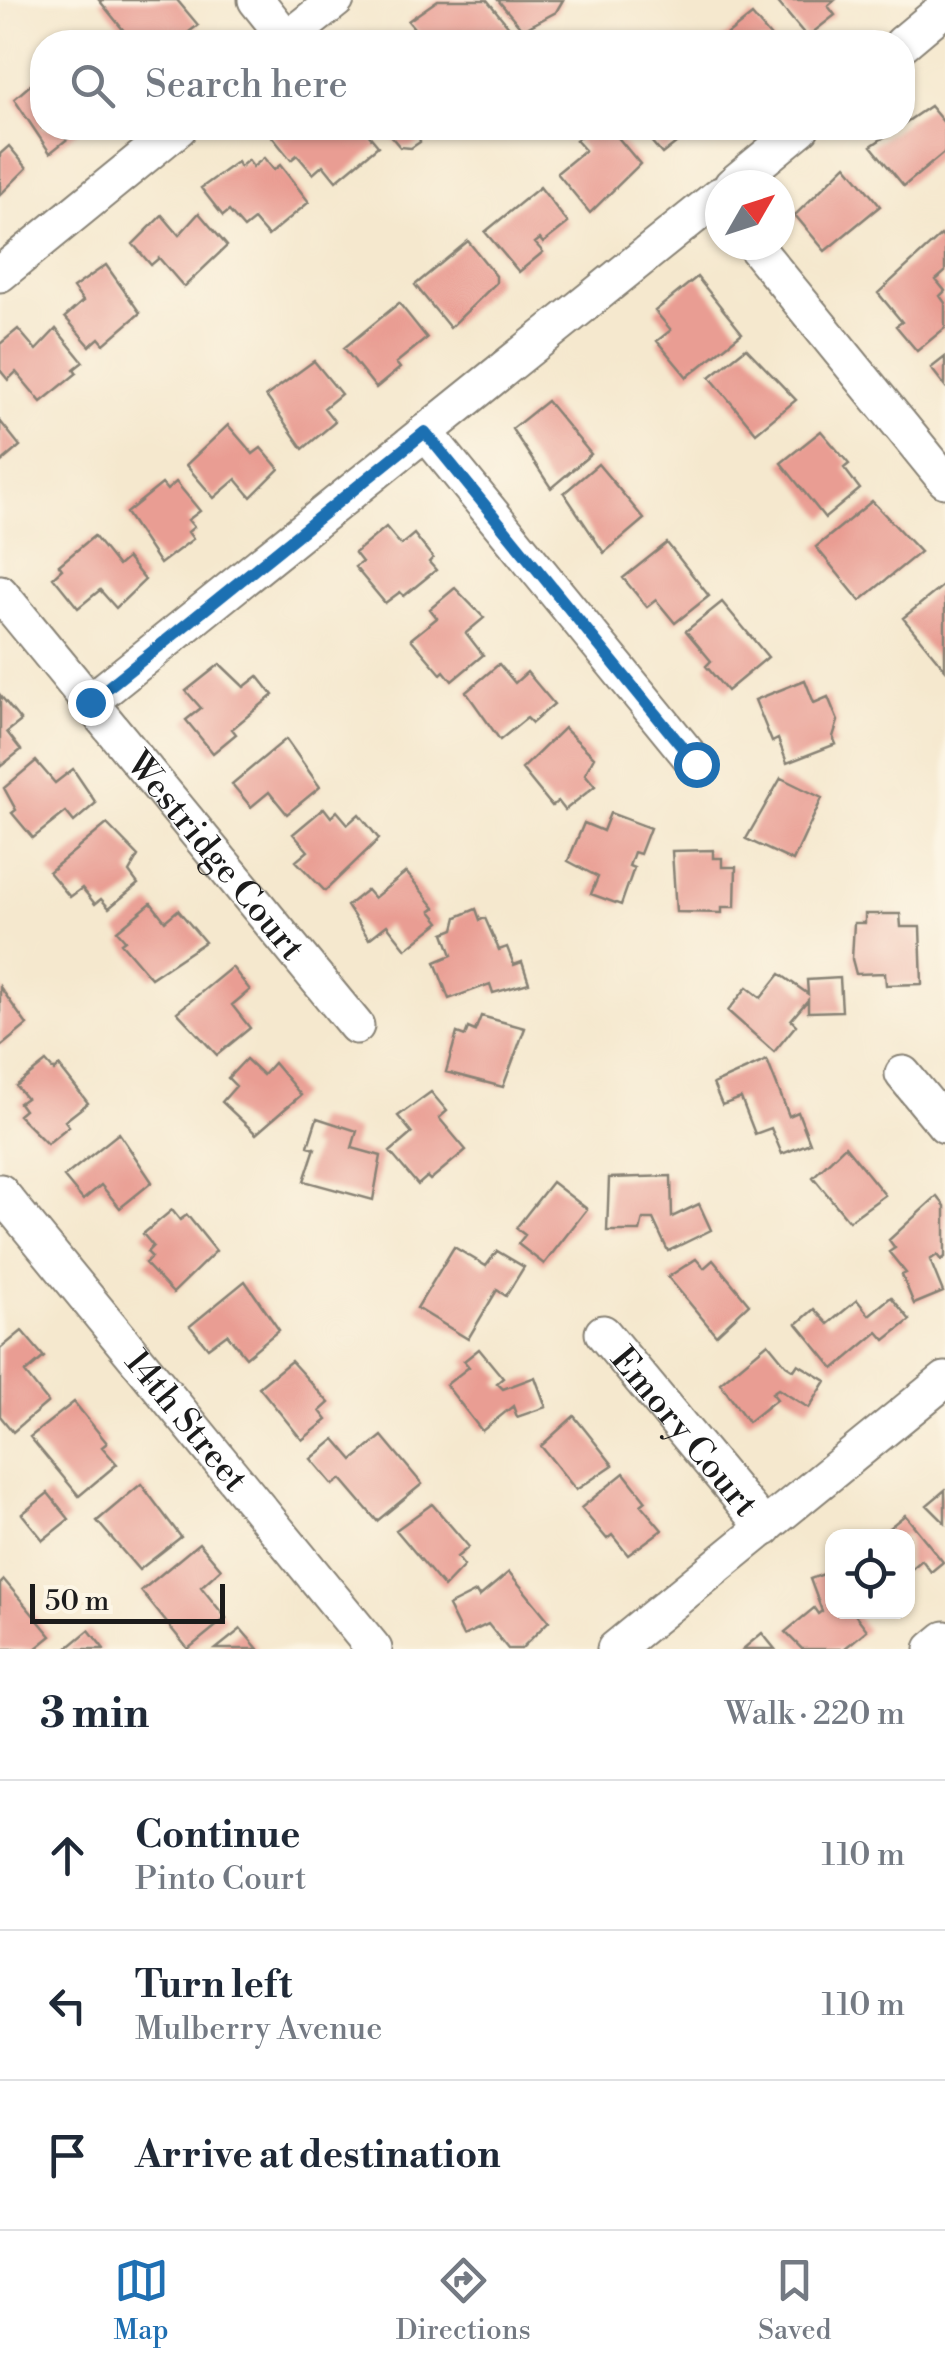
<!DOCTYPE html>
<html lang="en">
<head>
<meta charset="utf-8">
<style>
	:root { --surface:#fff; --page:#f2f2f3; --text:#1f2937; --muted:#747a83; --line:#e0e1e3; --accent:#1f6fb2 }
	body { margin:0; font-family:"Libre Bodoni",serif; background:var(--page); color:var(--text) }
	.controls { position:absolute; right:30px; bottom:30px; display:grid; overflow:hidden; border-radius:20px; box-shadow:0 2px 8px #0004 }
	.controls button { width:90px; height:90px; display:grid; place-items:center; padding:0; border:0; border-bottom:2px solid var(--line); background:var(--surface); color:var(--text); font:50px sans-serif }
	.compass { position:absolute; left:705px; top:170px; width:90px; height:90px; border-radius:50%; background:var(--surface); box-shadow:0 2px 8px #0004; rotate:51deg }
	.scale { position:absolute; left:30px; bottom:25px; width:195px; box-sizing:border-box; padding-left:10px; border:5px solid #1c1c1c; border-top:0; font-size:28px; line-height:35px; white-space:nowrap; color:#1c1c1c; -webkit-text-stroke:8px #fcf5e5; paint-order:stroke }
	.stop { position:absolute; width:30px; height:30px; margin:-22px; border:8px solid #1f6fb2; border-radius:50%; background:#fff }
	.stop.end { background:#1f6fb2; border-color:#fff; box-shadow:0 2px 10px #0008 }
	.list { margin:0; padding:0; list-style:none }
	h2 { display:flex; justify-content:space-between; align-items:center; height:130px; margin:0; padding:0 40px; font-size:42px }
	h2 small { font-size:32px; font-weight:400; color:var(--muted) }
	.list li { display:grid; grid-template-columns:65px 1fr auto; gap:30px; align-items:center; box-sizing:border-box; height:150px; padding:0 40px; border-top:2px solid var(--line) }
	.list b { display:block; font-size:38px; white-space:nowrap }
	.list p { margin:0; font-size:32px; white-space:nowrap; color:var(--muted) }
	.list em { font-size:32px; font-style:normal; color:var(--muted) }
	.icon { flex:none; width:55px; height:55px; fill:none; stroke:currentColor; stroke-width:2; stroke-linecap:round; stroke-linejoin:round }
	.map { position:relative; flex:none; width:945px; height:1649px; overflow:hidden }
	.search { position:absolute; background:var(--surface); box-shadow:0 2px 8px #0004; left:30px; right:30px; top:30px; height:110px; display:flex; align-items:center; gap:25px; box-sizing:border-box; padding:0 35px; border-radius:40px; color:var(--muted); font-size:38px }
	.sheet { height:580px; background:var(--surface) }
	nav { display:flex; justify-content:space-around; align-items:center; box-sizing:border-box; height:140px; border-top:2px solid var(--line); background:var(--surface); font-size:28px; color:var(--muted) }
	nav a { display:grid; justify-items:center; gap:5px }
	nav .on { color:var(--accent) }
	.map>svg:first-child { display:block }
</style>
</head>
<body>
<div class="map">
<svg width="945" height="1649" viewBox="0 0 945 1649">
	<rect width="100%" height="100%" fill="#fcf5e5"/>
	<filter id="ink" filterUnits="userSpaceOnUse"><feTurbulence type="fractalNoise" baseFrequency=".01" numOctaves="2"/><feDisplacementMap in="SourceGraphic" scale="20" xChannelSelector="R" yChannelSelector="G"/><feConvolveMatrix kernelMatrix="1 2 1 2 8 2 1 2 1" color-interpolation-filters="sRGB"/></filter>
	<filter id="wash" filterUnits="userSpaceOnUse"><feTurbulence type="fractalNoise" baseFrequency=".0048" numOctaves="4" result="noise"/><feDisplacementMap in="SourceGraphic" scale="40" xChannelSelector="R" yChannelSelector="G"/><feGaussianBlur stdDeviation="2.25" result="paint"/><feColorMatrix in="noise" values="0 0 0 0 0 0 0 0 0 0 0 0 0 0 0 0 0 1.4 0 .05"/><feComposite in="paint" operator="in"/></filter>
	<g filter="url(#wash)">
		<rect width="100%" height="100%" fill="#f5e8ce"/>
		<g id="blocks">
			<path fill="#e99d93" d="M99,0H177L198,25L176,42H133Z
				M438,0H487L514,33L503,42H426L408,21Z
				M498,0H563L556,12L523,30Z
				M776,0H835L828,6L835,15L807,37Z
				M752,15L775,42H718Z
				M42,75V128H81L50,153L14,99Z
				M930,106L945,124V152L904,186L871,146Z
				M275,128H363L378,146L336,181L323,165L313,174L297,155L291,160L269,133Z
				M384,128H417L420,142L411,148L400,147Z
				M591,128H610L640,164L590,213L557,173L585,150L576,140Z
				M640,128H695L662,154Z
				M9,146L27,168L0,195V154Z
				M264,158L274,170L280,165L309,202L268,236L254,220L244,228L229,211L223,216L201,188L237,162L240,167L248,160L253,167Z
				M846,165L880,206L825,251L795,215Z
				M540,187L568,223L543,243L540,239L535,243L543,252L519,272L485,232Z
				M199,213L227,246L184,287L159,258L151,265L133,244L162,215L179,235Z
				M941,235L945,240V272L936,280L945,291L940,296L945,303V328L917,351L896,326L902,322L878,293Z
				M468,241L496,276V283L450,328L415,285Z
				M106,265L140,313L104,344L99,338L90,346L65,317L83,301L73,288Z
				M697,277L742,333L687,377L657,341L671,330L655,311Z
				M399,303L427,338L396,363L400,368L376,388L344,348Z
				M18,329L36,350L56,329L83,362L74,369L77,373L41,402L16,372L8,380L0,370V344Z
				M746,348L796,400L756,433L710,377Z
				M945,357V386L931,368Z
				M314,361L341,394L324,408L335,422L303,449L266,396Z
				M547,401L591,454L551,488L512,429Z
				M0,421L20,446L0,463Z
				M228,425L253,454L261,448L279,469L251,497L236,479L214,498L186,465Z
				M821,431L849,464L844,468L860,489L825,518L781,463Z
				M598,464L644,519L604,553L564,493Z
				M176,482L200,511L188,520L194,527L188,532L193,539L160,564L126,513L162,484L167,490Z
				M872,501L920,552L860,601L816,547Z
				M386,527L401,545L414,534L433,558L429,562L436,570L404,596L400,592L385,603L355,567L362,562L355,553Z
				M94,536L118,566L127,558L145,580L116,608L100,590L78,608L53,577L62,569L59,565Z
				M667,543L709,596L675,623L656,600L647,607L623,578Z
				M945,584V669L903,618Z
				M455,588L484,618L466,633L483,655L452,681L444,671L441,674L411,639L437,618L430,609Z
				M722,602L768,657L727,691L706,666L711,661L686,631Z
				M220,664L244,687L258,676L273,695L232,729L236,734L213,753L186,720L201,708L186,691Z
				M499,664L515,683L527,672L554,704L532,723L527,718L500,740L466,692Z
				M805,680L814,703L828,697L838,721L833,737L836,744L787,763L778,739L772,742L755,700Z
				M0,695L21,721L7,732L21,750L0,767Z
				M564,728L594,757L585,774L595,786L565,810L558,801L552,806L522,769Z
				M286,739L320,787L287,814L269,792L251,807L232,784Z
				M36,761L55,783L73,769L96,803L74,822L66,812L33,838L12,813L16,810L4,788Z
				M781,778L822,798L793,861L746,839Z
				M324,808L331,817L337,811L348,824L359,814L379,839L325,891L296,861L308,851L293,834Z
				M610,813L650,828L640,854L634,852L629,866L634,868L621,905L591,894L598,877L568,861L584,823L603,831Z
				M107,824L138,856L129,872L138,884L109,908L101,899L95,904L82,888L70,897L49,872Z
				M713,850V858H722V867H736L735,907H722V913L676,912L672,851Z
				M406,872L435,908L431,911L440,922L406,949L387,925L369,939L347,906L367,890L374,898Z
				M151,903L165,921L178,910L205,942L151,978L121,943L125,940L117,931Z
				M476,909L480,920L485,918L499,950L507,947L514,965L522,962L529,983L493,993L490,984L449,999L435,962L452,955L444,933L454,929L457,917Z
				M865,914H900L901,927H920L922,984L886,985L885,973L856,974L852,959L854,923H865Z
				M232,967L250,990L232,1005L250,1028L217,1055L177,1012Z
				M780,974L808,994L807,980L840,978L842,1011L808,1012V1000L791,1020L796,1025L774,1052L728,1011L747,987L761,998Z
				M0,987L27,1025L0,1047Z
				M481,1016L525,1028L503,1087L446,1072L457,1033L465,1036L468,1028L475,1031Z
				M246,1059L263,1075L274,1063L301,1095L256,1134L222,1102L236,1086L228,1078Z
				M767,1060L789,1116L798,1112L810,1143L782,1154L771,1128L755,1134L741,1098L722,1105L713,1084Z
				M46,1062L54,1071L59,1066L88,1103L65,1121L69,1126L47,1144L18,1115L24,1110L19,1103L26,1098L16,1086Z
				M431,1092L447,1111L439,1118L466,1150L430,1180L427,1177L418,1185L390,1152L412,1133L398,1116Z
				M317,1118L357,1131L352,1148L381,1156L373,1200L304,1181L315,1148L308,1146Z
				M119,1133L152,1182L120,1208L101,1185L83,1200L64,1177Z
				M845,1146L885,1195L849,1221L813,1177Z
				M671,1176L672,1217L699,1204L711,1230L668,1251L653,1219H643L640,1231H607L609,1178Z
				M552,1182L587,1209L544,1264L518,1244L525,1235L516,1228Z
				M937,1196L945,1206V1257L941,1260L937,1255L930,1260L943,1292L914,1304L902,1275L906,1273L889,1252L895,1248L889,1240Z
				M172,1210L180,1220L187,1215L216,1251L173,1293L145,1263L152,1257L147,1252L153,1246L143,1234Z
				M454,1247L486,1266L497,1251L524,1267L506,1296L497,1290L468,1339L417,1308Z
				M696,1259L704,1268L713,1260L749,1304L716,1335L668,1277Z
				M245,1281L279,1330L246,1357L227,1334L208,1348L190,1326Z
				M891,1297L910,1320L885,1340L878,1332L834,1369L797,1324L814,1309L828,1324L857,1300L869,1315Z
				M22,1331L44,1357L25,1373L48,1402L13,1432L0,1416V1349Z
				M768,1343L786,1365L794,1370L798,1364L826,1381L809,1408L778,1389L772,1393L777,1399L748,1422L720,1383Z
				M479,1349L503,1378L497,1383L503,1389L535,1377L546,1407L517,1417L513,1406L482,1431L446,1385L469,1367L464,1361Z
				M291,1361L329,1403L320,1411L327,1420L302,1440L259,1387Z
				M74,1402L107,1443L102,1447L117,1464L79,1496L30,1437Z
				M574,1416L613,1465L576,1490L541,1446Z
				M382,1436L422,1484L377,1521L341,1479L333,1485L311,1459L335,1439L353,1460Z
				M624,1473L646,1501L641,1505L662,1530L628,1555L612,1535L607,1539L581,1508Z
				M141,1484L181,1537L139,1570L97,1521Z
				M945,1490V1523L927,1505Z
				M48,1493L69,1519L43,1540L22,1514Z
				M432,1504L469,1547L457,1557L464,1566L444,1587L396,1530Z
				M905,1515L943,1562L931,1572L922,1560L908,1572V1536H879Z
				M199,1543L221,1569L201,1587L226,1618L188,1649L141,1591Z
				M832,1571V1612H853L867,1630L844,1649H802L785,1632L814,1608L818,1614L822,1611L810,1579Z
				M509,1572L549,1621L521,1649H508L488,1624L463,1636L448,1606L476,1592L479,1597Z
				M4,1580L51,1636L35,1649H0V1584Z
				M241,1629L258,1649H216Z
				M89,1630L104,1649H66Z
				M762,1633L775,1649H743Z"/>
		</g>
	</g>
	<g filter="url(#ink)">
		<use href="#blocks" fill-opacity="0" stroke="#888275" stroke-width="2.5"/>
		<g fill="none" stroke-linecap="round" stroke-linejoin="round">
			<defs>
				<g id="minor">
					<path d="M256,0L287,39"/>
					<path d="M283,42L336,0"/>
					<path d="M902,44L945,8"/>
					<path d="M732,185L801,128"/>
					<path d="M754,245L945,480"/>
					<path d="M0,274L179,128"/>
					<path d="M425,432L696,764"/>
					<path id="s1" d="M0,593L356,1026"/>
					<path d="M90,702L720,195"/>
					<path d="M903,1074L945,1125"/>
					<path id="s2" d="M0,1192L374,1649"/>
					<path id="s3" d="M603,1333L765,1528"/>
					<path d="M615,1649L945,1380"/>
					<path d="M933,1649L945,1639"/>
				</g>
			</defs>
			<use href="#minor" stroke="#888275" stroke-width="39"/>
			<use href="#minor" stroke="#fff" stroke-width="35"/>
		</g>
	</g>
	<g fill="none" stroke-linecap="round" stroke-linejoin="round" filter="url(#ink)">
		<path stroke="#1f6fb2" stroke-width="12" d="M90,702L425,432L696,764"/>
	</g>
	<g text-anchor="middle" stroke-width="8" stroke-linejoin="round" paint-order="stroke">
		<g font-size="35" fill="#1c1c1c" stroke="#fcf5e5">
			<text dy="12" stroke="none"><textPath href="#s1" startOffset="340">Westridge Court</textPath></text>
			<text dy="12" stroke="none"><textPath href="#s2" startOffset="295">14th Street</textPath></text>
			<text dy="12" stroke="none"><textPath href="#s3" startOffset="128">Emory Court</textPath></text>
		</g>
	</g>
</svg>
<div class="controls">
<button><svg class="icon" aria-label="locate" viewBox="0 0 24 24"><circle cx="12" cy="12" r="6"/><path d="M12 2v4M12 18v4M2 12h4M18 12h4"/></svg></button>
</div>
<svg class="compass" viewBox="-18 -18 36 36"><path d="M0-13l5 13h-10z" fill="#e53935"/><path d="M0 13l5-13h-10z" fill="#747a83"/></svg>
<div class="scale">50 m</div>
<div class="stop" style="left:696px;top:764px"></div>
<div class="stop end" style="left:90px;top:702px"></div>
<div class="search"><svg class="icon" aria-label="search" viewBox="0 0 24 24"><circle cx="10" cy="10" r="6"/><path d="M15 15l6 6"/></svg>Search here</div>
</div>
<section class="sheet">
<h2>3 min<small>Walk · 220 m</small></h2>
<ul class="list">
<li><svg class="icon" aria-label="ahead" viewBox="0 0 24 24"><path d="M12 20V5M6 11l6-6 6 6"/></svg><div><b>Continue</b><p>Pinto Court</p></div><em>110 m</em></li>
<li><svg class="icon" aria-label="left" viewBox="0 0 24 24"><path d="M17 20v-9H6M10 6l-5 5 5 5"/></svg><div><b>Turn left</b><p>Mulberry Avenue</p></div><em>110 m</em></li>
<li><svg class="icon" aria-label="arrive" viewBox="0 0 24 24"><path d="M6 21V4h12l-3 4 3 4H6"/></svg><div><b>Arrive at destination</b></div></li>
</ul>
</section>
<nav>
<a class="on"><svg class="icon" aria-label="map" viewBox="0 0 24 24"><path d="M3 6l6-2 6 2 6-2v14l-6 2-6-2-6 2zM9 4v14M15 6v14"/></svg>Map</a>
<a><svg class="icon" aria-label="directions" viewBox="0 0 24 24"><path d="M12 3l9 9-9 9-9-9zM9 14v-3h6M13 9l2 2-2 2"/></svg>Directions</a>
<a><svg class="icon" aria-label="saved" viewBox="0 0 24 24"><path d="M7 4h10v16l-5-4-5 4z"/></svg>Saved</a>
</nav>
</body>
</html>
